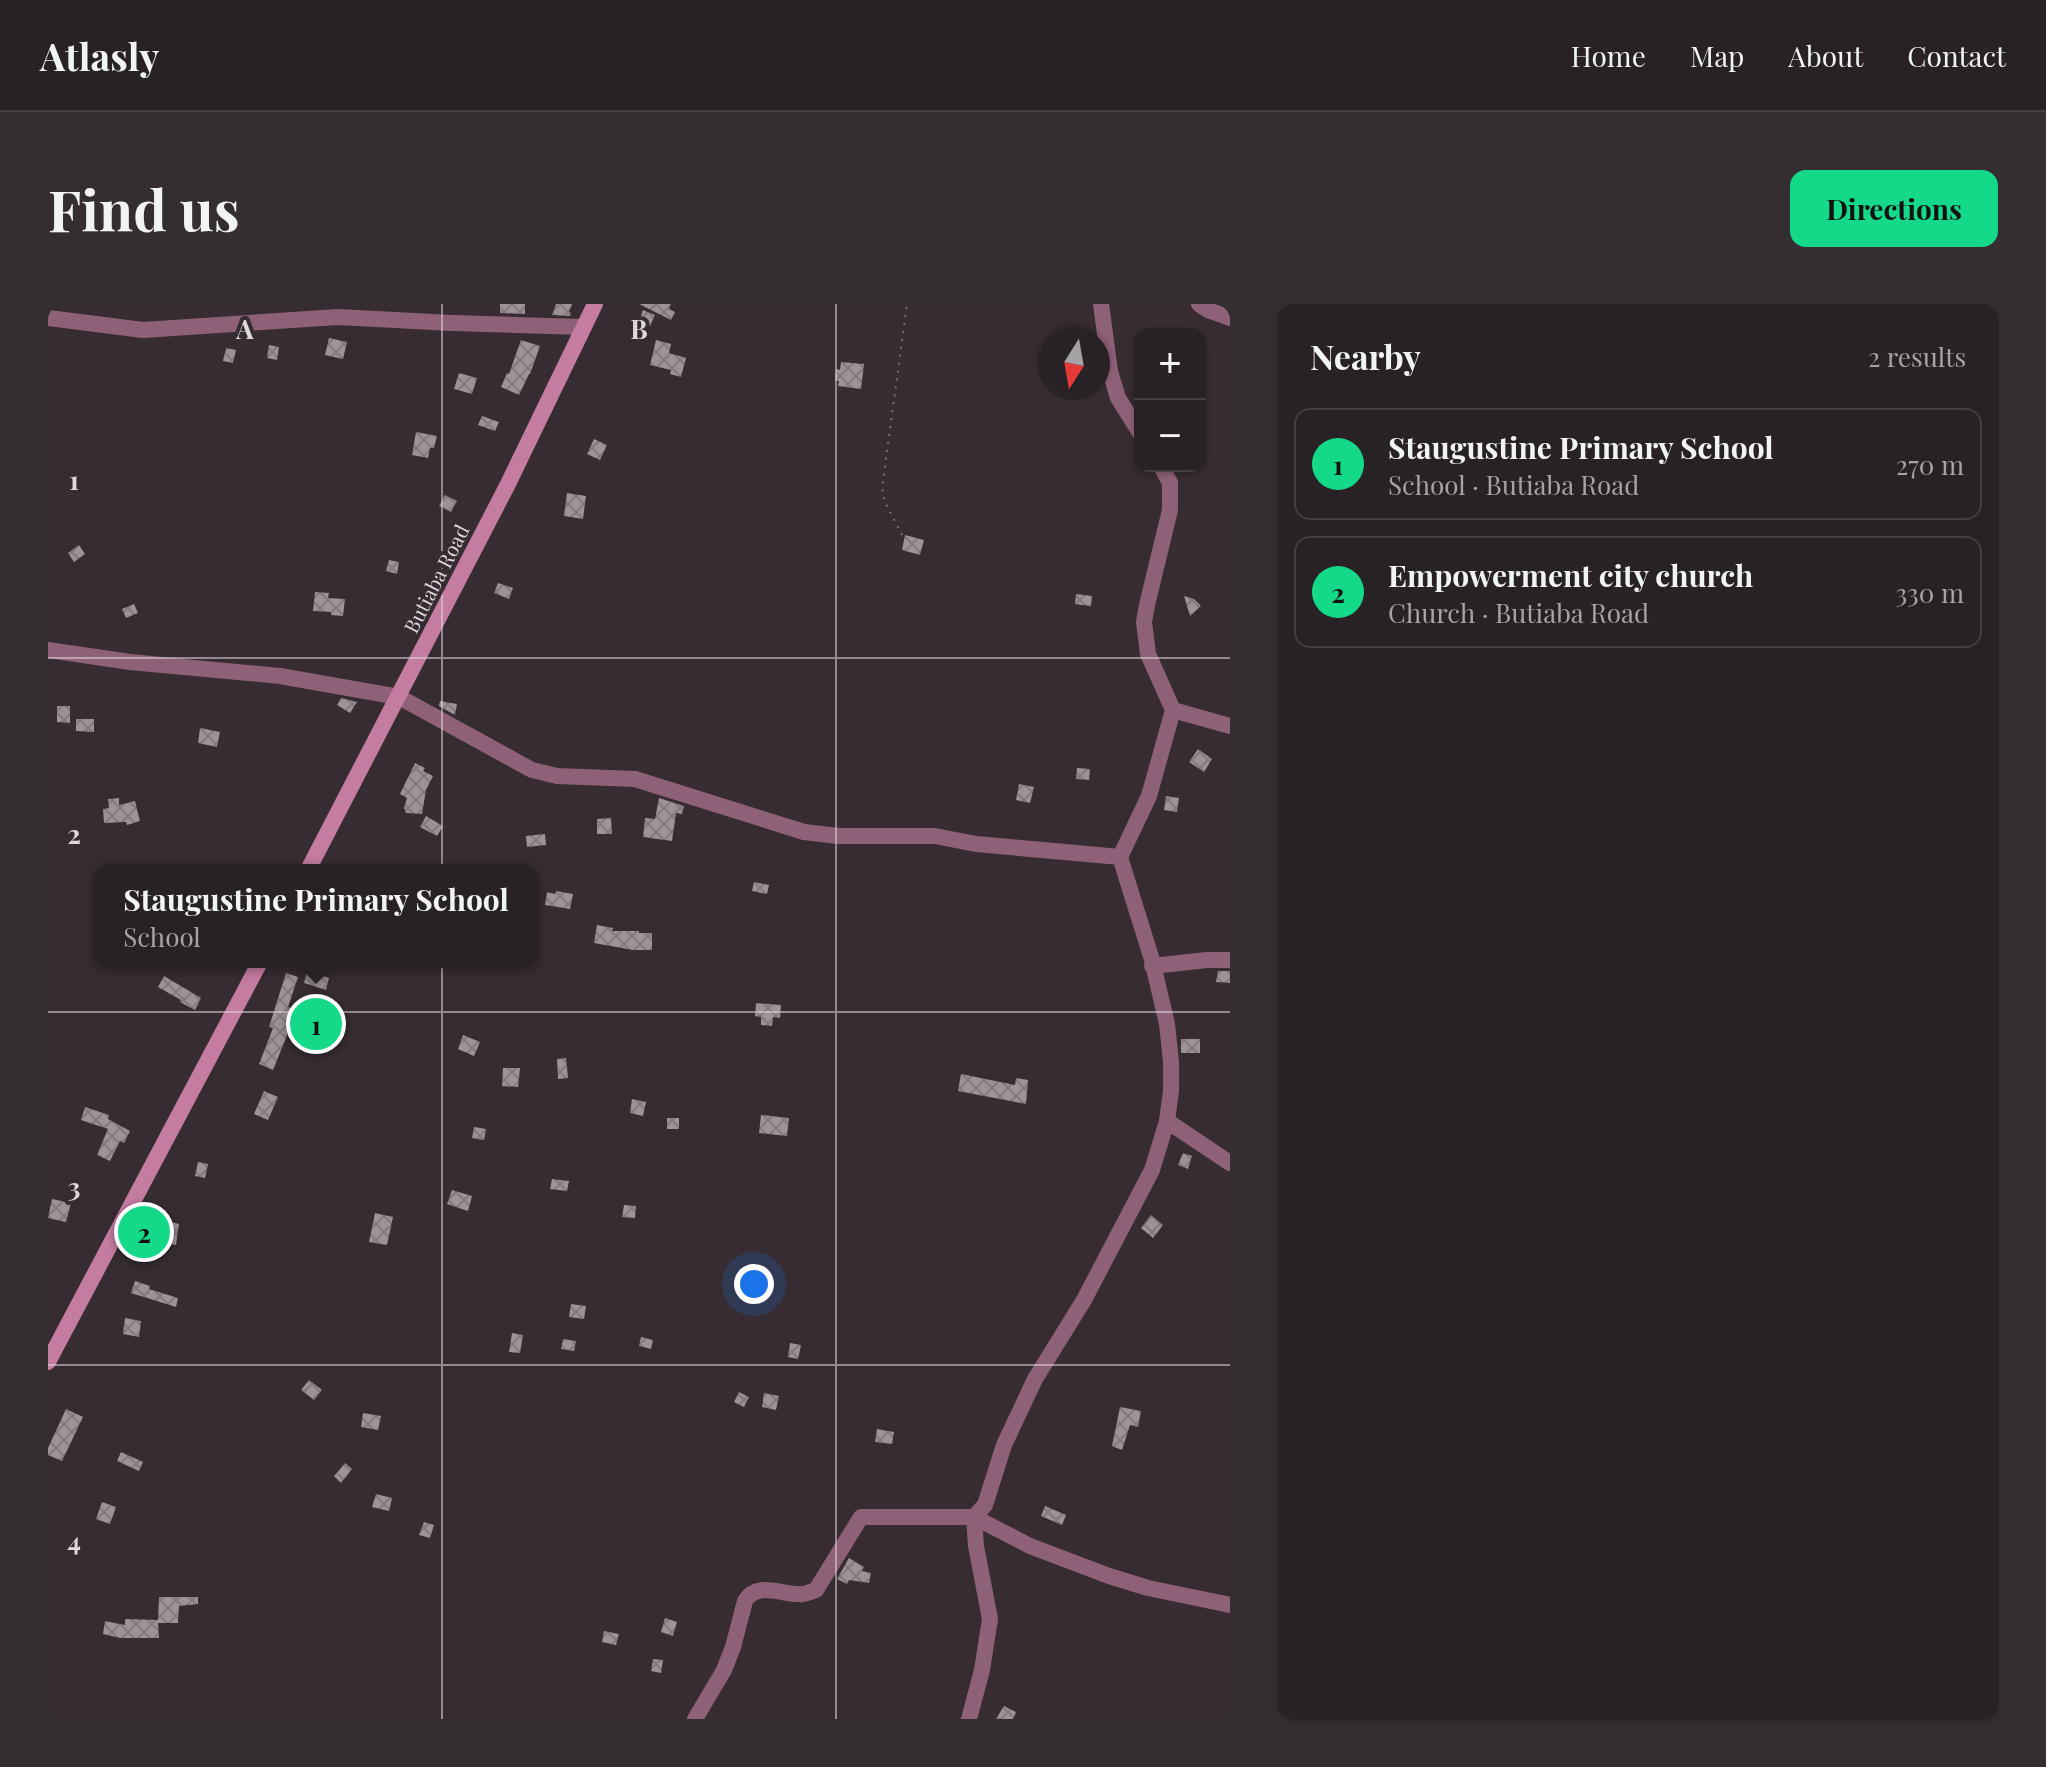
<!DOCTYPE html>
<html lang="en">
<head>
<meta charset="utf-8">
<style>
	:root { --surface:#282125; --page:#342e32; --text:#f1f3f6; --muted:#a5a3a7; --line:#443e42; --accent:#14d989 }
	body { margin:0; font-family:"Playfair Display",serif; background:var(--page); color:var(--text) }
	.controls { position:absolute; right:24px; top:24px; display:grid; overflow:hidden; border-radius:16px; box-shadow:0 2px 6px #0004 }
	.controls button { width:72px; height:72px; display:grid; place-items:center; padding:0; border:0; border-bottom:2px solid var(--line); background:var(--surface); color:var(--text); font:40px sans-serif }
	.compass { position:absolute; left:990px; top:24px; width:72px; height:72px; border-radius:50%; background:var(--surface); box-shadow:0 2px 6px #0004; rotate:191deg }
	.you { position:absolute; left:706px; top:980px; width:28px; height:28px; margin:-20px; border:6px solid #fff; border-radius:50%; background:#1a73e8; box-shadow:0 0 0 12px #1a73e833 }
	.badge { display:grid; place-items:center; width:52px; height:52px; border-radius:50%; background:var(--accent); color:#111; font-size:26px; font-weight:700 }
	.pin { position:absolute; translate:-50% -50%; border:4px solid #fff; box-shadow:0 2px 8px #0006 }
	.popup { position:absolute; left:46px; top:560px; width:444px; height:104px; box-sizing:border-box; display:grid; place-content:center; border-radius:16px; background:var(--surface); filter:drop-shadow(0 2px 6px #0005); font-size:26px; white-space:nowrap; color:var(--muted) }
	.popup b { font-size:30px; color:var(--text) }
	.popup::after { content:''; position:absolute; left:50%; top:100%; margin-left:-16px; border:16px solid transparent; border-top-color:var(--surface) }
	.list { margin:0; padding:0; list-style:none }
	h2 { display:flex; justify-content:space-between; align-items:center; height:104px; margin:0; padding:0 32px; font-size:34px }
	h2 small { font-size:26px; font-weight:400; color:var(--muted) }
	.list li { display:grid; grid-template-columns:52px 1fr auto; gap:24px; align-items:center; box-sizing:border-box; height:112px; margin:0 16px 16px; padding:0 16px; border:2px solid var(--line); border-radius:16px }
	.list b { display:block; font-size:30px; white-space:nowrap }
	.list p { margin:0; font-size:26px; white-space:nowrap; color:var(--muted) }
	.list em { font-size:26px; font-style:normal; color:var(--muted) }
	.map { position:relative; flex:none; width:1182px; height:1415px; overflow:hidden; border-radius:16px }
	header { display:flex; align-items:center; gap:48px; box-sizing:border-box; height:112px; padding:0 40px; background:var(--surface); border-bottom:2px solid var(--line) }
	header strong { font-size:38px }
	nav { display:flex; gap:44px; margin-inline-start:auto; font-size:28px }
	.intro { display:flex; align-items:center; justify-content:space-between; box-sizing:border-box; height:192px; padding:0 48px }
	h1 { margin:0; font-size:56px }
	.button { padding:20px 36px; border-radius:16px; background:var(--accent); color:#111; font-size:28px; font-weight:700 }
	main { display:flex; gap:48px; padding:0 48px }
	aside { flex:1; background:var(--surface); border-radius:16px; box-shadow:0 2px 6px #0004 }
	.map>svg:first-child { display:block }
</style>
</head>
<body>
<header>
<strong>Atlasly</strong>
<nav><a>Home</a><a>Map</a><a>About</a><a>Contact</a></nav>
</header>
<div class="intro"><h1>Find us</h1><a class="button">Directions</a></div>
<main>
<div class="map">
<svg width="1182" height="1415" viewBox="0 0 1182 1415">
	<defs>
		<pattern id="building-cross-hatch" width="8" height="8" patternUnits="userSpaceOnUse" patternTransform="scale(2)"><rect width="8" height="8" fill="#9e9297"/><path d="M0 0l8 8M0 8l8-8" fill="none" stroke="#837a7e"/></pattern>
	</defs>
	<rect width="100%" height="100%" fill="#362c31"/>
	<path fill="url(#building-cross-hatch)" d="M452,0H477V10L452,9Z
		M508,0H524L521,8L523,9L522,12L504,11Z
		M591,0H623L621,5L627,8L623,16Z
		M595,6L607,11L602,22L591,17Z
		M281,34L299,38L295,55L277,51Z
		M473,36L492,42L482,70H481L471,91L453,83L459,69L461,70Z
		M608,36L623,40L621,49L638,54L633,73L622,70L623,66L602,61Z
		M221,41L231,43L229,56L219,54Z
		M178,44L188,46L185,59L175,57Z
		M793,58L816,60L813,85L790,82L791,77H787L788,65L792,66Z
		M411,69L429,74L424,90L406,85Z
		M434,112L451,118L447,127L430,121Z
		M368,128L389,132L386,144H382L380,154L364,151Z
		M546,135L559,141L552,156L539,150Z
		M519,189L538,192L535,215L516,212Z
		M397,191L409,197L403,208L391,202Z
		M857,231L876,236L872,251L854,246Z
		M31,241L37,250L26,258L20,249Z
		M341,256L351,258L349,270L338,267Z
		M450,279L465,284L461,295L446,289Z
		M267,288L281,289L280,294L297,295L295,312L283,311V308L265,307Z
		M1028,290L1044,292L1043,302L1027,300Z
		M1136,292L1146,295L1153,302L1142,312Z
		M86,300L90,309L78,314L74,305Z
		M293,394L309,398L302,409L289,401Z
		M392,397L409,400L407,411L391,402Z
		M9,402H22V419L9,418Z
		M28,415H46V428L28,427Z
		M152,424L172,428L169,443L150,439Z
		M1150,445L1164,455L1156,468L1141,458Z
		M367,459L377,464L375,467L385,472L378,486L374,510L358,509L356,504L359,494L352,490Z
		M1029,464L1042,465L1041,476L1028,475Z
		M971,480L986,483L982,499L968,496Z
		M1118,492L1131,494L1129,508L1116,506Z
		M71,494V501L87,497L92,517L79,521L78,518L56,519L55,505L61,504L60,495Z
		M611,494L636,502L634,510L628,509L624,537L595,533L597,514L607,515Z
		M378,512L395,522L389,532L372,523Z
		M563,514L564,530H549V515Z
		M497,530L498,541L479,543L478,532Z
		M706,578L721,581L719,590L704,587Z
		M508,587L525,590L522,605L497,601L499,588L507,590Z
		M549,621L565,624L564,627H591V629H604V646H585L546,639Z
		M259,667L281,674L278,686L256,679Z
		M1170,667H1182V679L1168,678Z
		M238,669L250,673L240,703L264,709L260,725L275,730L272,739L240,729L225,766L211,760L225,724L221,723Z
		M116,672L153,694L147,706L132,698L133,696L110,683Z
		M708,699L733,701L732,714L725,713L724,722L713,721V713L707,712Z
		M415,731L432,738L426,752L410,745Z
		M1133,735H1152V749H1133Z
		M518,754L520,774L510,775L509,755Z
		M455,764H472L470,783L454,782Z
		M913,770L967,781L968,774L980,776L978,800L910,787Z
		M216,787L230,793L220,816L206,810Z
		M584,795L598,798L595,812L582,809Z
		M37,803L61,811L60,815L82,827L76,839L72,837L62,857L49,851L60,825L33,816Z
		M713,811L741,814L739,832L711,829Z
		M619,814H631V825H619Z
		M426,823L438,825L436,836L424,834Z
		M1135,849L1144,852L1140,865L1130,861Z
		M150,858L160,860L157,874L147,872Z
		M504,875L521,877L519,887L502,885Z
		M404,886L424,892L420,907L399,900Z
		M4,895L23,899L18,918L0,914Z
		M576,901L588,902L587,914L574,913Z
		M327,909L345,913L339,941L321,938Z
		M1103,911L1115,921L1105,934L1093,924Z
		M120,917L131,920L128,941L115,939Z
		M87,977L102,982L101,985L130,994L128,1003L83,989Z
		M523,1000L538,1002L536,1015L521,1013Z
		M77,1014L93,1017L91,1033L75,1030Z
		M464,1029L475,1031L472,1049L461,1048Z
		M593,1033L605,1036L603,1045L591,1042Z
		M515,1035L528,1037L526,1047L513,1045Z
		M742,1039L753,1041L750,1055L740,1053Z
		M261,1076L274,1086L266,1096L253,1086Z
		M691,1088L701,1093L696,1103L686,1098Z
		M716,1089L731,1092L728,1106L714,1103Z
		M1072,1103L1093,1107L1090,1123L1082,1121L1074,1146L1064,1142Z
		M18,1105L35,1113L14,1157L0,1151V1144Z
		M315,1109L333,1112L330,1126L313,1123Z
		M829,1125L846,1128L844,1140L827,1138Z
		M73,1148L95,1158L91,1167L69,1157Z
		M297,1159L304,1165L293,1179L286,1172Z
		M328,1190L344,1194L341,1207L324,1203Z
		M54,1198L68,1203L62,1220L48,1215Z
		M997,1202L1018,1211L1014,1221L993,1212Z
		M376,1218L386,1221L382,1234L371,1231Z
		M801,1254L816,1263L814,1267L823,1269L821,1279L801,1276L799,1280L789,1275Z
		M111,1293H150V1300L131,1302L130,1319H110L111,1334H72L55,1330L57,1317L77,1321V1315L110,1316Z
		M617,1314L629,1318L625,1332L613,1328Z
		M556,1327L571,1330L568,1341L554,1338Z
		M605,1355L615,1356L613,1369L603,1367Z
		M956,1402L968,1408L965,1415H948Z"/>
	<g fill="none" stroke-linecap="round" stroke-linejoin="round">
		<path stroke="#797175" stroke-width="2" stroke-dasharray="2 6" stroke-linecap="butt" d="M854,231L837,198L834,184L859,0"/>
		<path stroke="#8f6178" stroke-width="16" d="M1053,0L1062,67L1070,94L1092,129
			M1151,0L1160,6L1182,14
			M0,14L95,26L290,13L404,19L534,23
			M0,346L82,358L232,372L351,393L484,466L509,472L587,475L756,528L790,532H887L928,540L1072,553
			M1125,406L1182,422
			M1104,662L1159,656H1182
			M1119,817L1182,859
			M926,1213L937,1201L956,1141L987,1075L1036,996L1104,866L1119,817L1123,787V758L1119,720L1104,656L1072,553L1101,492L1125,406L1100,350L1096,318L1099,301L1122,206V179L1113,162
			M647,1415L676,1366L685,1343L697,1297C710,1276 735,1292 755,1290C758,1290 765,1287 768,1286L813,1213H926L982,1242L1061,1272L1100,1284L1182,1301
			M921,1415L934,1366L942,1315L928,1242L926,1213"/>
		<path stroke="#c57ca1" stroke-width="16" d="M260,566L459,182L547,0
			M0,1058L212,658"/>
	</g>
	<path fill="none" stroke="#dfd9dc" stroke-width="2" stroke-opacity="0.55" d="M394,0V1415M788,0V1415M0,354H1182M0,708H1182M0,1061H1182"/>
	<g text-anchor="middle" stroke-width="8" stroke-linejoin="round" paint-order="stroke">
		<g font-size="20" fill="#dfd9dc" stroke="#362c31">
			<text transform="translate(389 275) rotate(-63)" y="7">Butiaba Road</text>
		</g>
	</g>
	<g font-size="26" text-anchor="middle" font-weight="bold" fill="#dfd9dc" stroke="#362c31" stroke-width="8" stroke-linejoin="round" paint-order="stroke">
		<text x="197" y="35">A</text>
		<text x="591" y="35">B</text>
		<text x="26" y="186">1</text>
		<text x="26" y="540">2</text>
		<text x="26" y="893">3</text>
		<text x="26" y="1247">4</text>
	</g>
</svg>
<div class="controls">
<button>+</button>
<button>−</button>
</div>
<svg class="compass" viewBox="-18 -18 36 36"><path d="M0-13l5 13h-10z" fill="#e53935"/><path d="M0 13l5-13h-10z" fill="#a5a3a7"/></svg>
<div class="you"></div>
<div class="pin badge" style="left:268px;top:720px">1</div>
<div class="popup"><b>Staugustine Primary School</b>School</div>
<div class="pin badge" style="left:96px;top:928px">2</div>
</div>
<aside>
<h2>Nearby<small>2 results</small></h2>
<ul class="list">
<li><span class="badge">1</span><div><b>Staugustine Primary School</b><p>School · Butiaba Road</p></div><em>270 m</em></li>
<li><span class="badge">2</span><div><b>Empowerment city church</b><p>Church · Butiaba Road</p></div><em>330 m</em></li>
</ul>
</aside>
</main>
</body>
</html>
